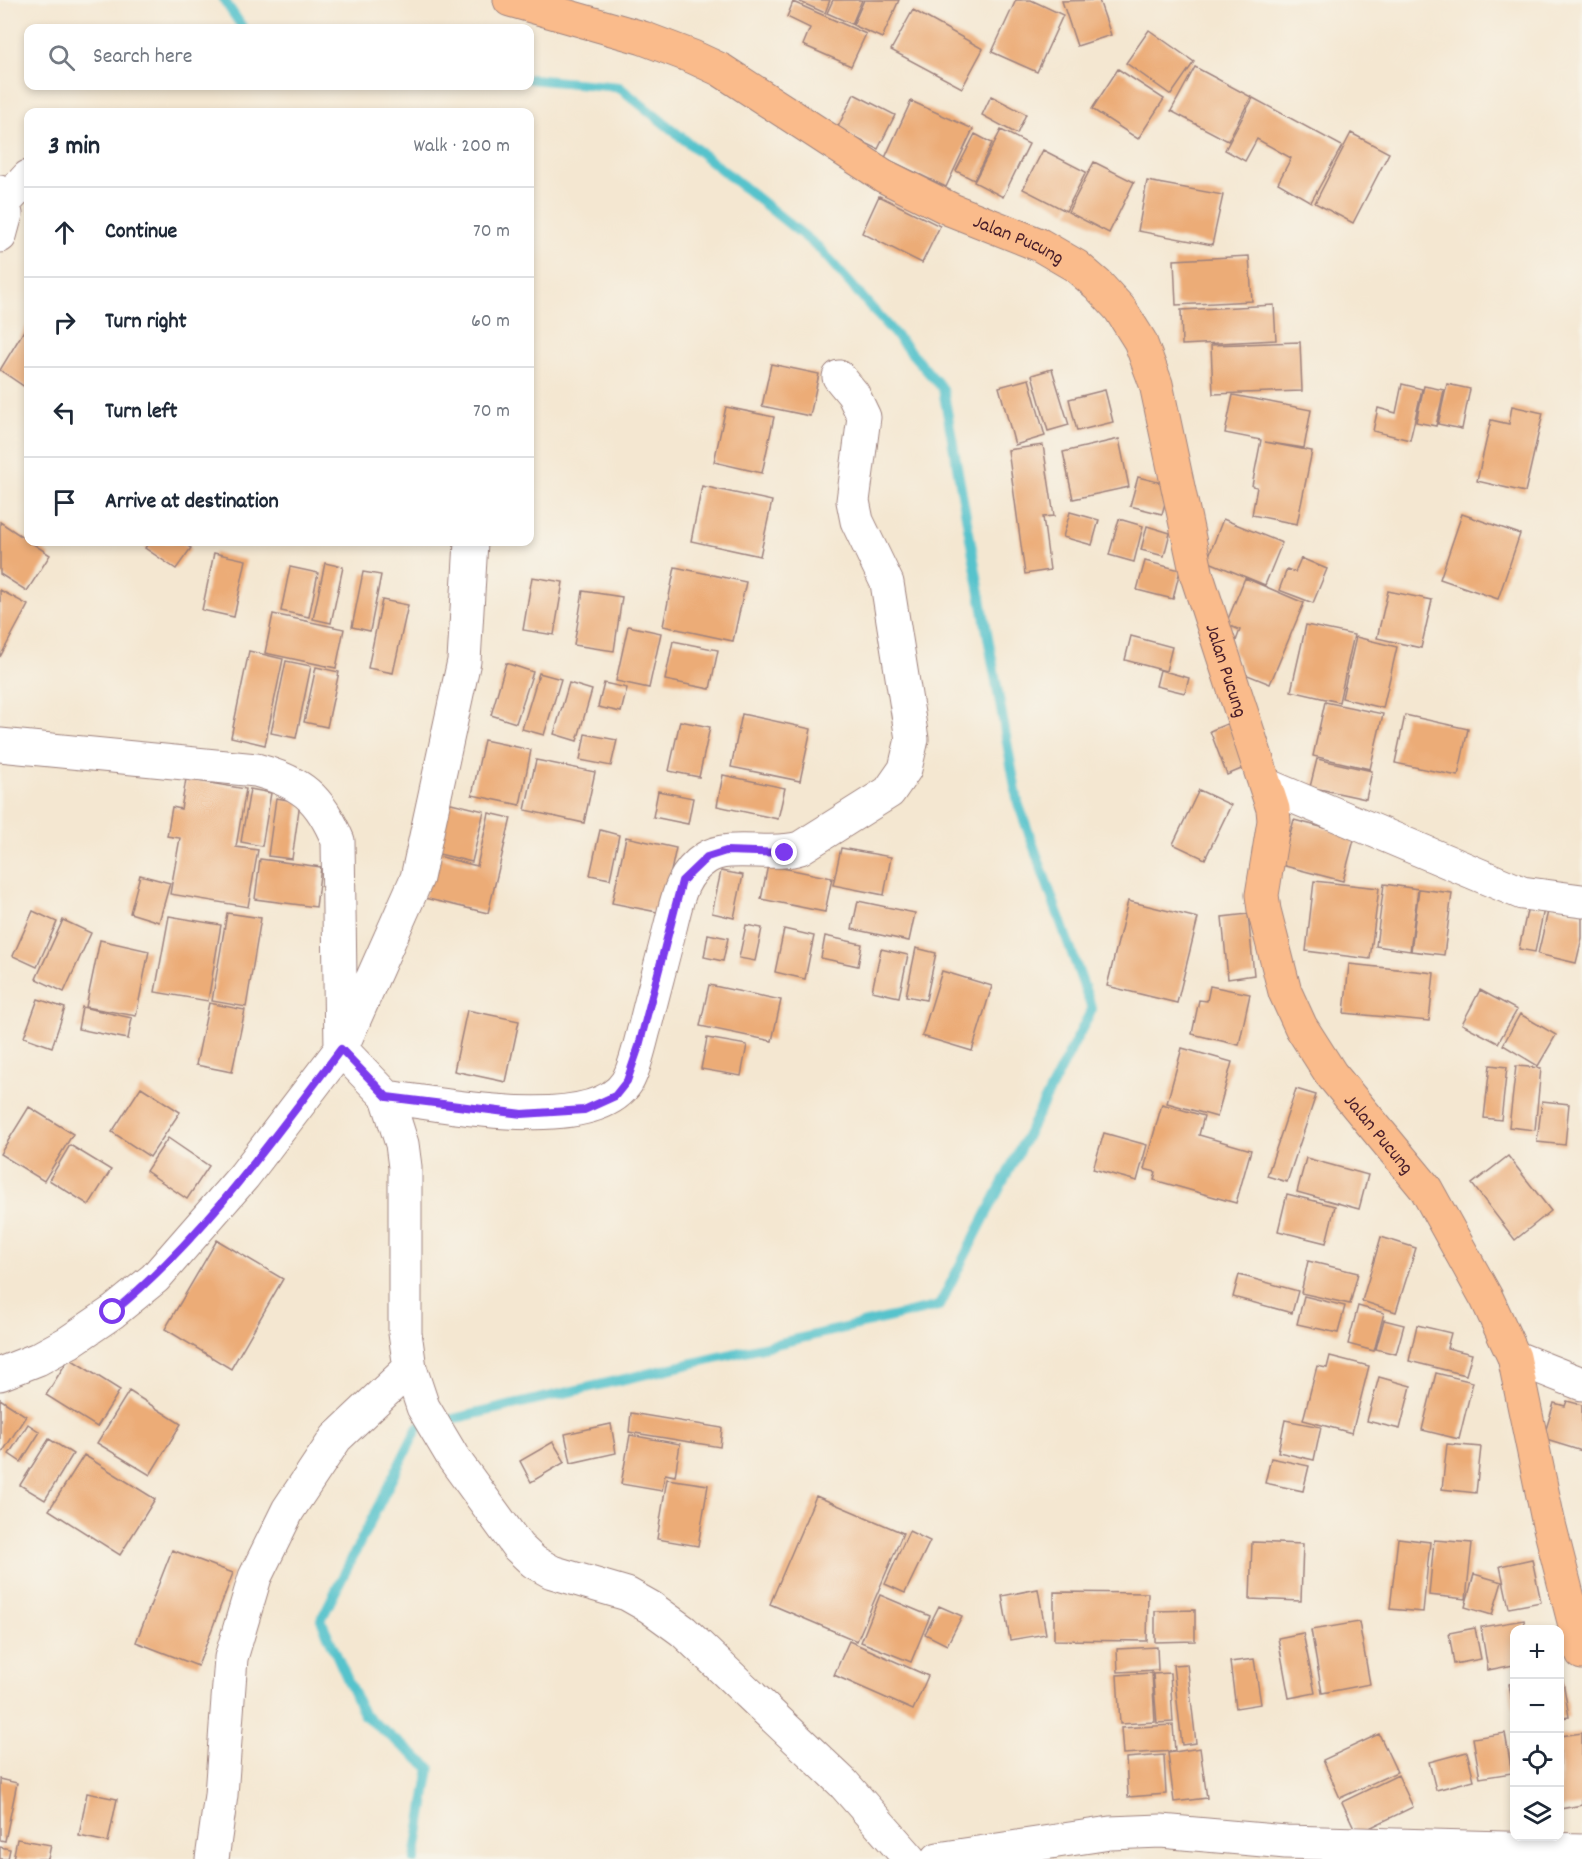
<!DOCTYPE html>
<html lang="en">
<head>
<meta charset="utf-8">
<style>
	:root { --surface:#fff; --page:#f6f6f7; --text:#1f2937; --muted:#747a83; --line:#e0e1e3 }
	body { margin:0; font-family:Dekko,sans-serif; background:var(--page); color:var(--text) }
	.controls { position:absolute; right:18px; bottom:18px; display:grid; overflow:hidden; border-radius:12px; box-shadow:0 3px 9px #0003 }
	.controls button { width:54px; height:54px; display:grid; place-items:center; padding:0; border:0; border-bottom:2px solid var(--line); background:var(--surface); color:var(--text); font:30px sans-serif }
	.stop { position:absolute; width:18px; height:18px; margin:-14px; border:4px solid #7c3aed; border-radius:50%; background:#fff }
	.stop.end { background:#7c3aed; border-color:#fff; box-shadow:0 2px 6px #0008 }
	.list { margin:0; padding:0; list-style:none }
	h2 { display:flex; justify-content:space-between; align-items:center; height:78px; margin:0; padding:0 24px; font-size:26px }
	h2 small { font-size:20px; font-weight:400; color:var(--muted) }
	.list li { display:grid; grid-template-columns:39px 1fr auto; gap:18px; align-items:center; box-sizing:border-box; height:90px; padding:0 24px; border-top:2px solid var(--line) }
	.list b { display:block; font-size:22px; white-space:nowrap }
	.list em { font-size:20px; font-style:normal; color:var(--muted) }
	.icon { flex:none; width:33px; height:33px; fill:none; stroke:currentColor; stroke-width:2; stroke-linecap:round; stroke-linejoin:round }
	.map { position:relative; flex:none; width:1582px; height:1859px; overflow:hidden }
	.search { position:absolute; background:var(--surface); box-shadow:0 3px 9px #0003; left:24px; top:24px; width:510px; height:66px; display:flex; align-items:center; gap:15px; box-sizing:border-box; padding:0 21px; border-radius:12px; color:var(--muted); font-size:22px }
	.panel { position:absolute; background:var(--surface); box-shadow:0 3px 9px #0003; left:24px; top:108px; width:510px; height:438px; border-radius:12px }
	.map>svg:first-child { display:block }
</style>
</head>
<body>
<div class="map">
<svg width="1582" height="1859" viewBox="0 0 1582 1859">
	<rect width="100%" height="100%" fill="#f7f3e8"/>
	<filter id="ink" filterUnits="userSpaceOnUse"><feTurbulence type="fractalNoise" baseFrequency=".0167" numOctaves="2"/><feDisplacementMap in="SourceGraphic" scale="12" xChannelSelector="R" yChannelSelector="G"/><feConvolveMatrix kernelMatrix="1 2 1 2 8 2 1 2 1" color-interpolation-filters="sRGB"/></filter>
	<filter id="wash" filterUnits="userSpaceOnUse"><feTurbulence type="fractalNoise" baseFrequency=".008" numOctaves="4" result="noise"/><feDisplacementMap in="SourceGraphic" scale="24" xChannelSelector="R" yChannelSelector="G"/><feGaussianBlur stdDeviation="1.35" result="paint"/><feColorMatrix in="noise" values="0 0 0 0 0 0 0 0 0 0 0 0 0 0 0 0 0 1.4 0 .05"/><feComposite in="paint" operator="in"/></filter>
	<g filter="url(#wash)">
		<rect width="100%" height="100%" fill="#f4e7d1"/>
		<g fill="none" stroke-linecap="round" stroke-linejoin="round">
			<path stroke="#56c3cc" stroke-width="10" d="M224,0L243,28
				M415,1859L430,1768L363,1714L321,1620L418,1427L939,1306L1092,1009L1018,803L943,389L818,247L619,87L530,79"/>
		</g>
		<g id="blocks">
			<path fill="#ecac77" d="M796,0H830L825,13Z
				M833,0H862L852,24L827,13Z
				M864,0H899L882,38L853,25Z
				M1016,0H1031L1063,15L1037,72L992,52Z
				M1099,0L1111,35L1077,46L1062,1Z
				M793,2L866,34L851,66L803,45L810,28L787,17Z
				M913,10L983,49L962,88L891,50Z
				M1149,30L1194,62L1171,95L1126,63Z
				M1195,67L1251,97L1228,141L1171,111Z
				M1118,69L1164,99L1138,139L1092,109Z
				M854,94L895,115L878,149L837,129Z
				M991,96L1026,114L1017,134L982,115Z
				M1253,98L1342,146L1311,202L1278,183L1291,158L1257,139L1245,161L1225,150Z
				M911,101L973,129L946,187L885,158Z
				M1001,130L1029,144L1003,197L974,182Z
				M1351,133L1389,153L1353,223L1315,203Z
				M975,134L992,143L974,180L956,171Z
				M1043,150L1086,172L1066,211L1023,189Z
				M1094,162L1134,182L1109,233L1068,212Z
				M1147,181L1223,195L1212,245L1138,231Z
				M879,196L940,226L922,263L862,233Z
				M1249,256L1252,301L1176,305L1174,260Z
				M1274,305L1276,340L1182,345L1181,310Z
				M28,324V389L0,370Z
				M1300,342L1302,391L1213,394L1211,345Z
				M771,364L819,374L810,416L762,406Z
				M1052,369L1069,425L1048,431L1032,375Z
				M1029,379L1045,436L1015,445L999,387Z
				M1402,384L1422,389L1410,440L1373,431L1378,408L1396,413Z
				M1447,384L1470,389L1462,429L1438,424Z
				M1424,386L1444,390L1436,426L1416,422Z
				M1105,390L1113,422L1077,431L1069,399Z
				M1233,395L1311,410L1304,448L1265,442L1312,451L1297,524L1252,515L1257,487L1252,486L1261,440L1225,433Z
				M1512,406L1543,413L1525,492L1477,481L1491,420L1509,424Z
				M726,407L774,417L762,473L714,462Z
				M1119,439L1129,487L1073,499L1063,452Z
				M1043,445L1054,516L1043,517L1050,570L1025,574L1008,450Z
				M1138,477L1170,485L1162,514L1130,506Z
				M702,486L772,501L760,556L691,541Z
				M1070,512L1099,520L1092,545L1063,537Z
				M1462,514L1520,534L1498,599L1440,579Z
				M1119,519L1143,526L1134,562L1109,555Z
				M1223,519L1282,543L1265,585L1207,561Z
				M0,522L50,555L27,591L0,574Z
				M1147,526L1170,533L1164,556L1141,550Z
				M149,542H181L191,548L176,569L145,548Z
				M214,553L246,560L234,617L202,610Z
				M1301,558L1327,569L1313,603L1279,590L1287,569L1295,572Z
				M1145,561L1180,570L1173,599L1137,590Z
				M325,563L343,567L331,623L313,619Z
				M290,567L318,573L309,617L281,611Z
				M675,567L746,582L733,641L663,626Z
				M363,572L381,575L370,631L352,627Z
				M532,577L563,582L554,635L523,630Z
				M1245,578L1304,603L1270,684L1245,674L1233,649L1240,630L1226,624Z
				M0,590L28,605L0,657Z
				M583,591L622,597L614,651L574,645Z
				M1388,591L1432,600L1421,648L1377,638Z
				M382,600L408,605L393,673L368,668Z
				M273,614L344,629L336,668L265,653Z
				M1306,625L1354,635L1339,702L1291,691Z
				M628,626L661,633L649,688L616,681Z
				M1131,636L1172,647L1166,671L1125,660Z
				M1356,637L1397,647L1383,708L1342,698Z
				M673,641L718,650L710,689L665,680Z
				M249,651L283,659L265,745L231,737Z
				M286,661L311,666L296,738L271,733Z
				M506,663L533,672L516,723L491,715Z
				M316,667L339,672L327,727L304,722Z
				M1160,670L1189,678L1185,693L1156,686Z
				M539,673L561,679L544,735L522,729Z
				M569,683L592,690L577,741L554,734Z
				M604,683L627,688L621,712L598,707Z
				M1325,702L1383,714L1370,769L1313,756Z
				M742,714L811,729L800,781L731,767Z
				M1405,715L1468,729L1458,776L1395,763Z
				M680,721L710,727L699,777L669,771Z
				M1229,723L1246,767L1227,775L1210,731Z
				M585,734L617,740L611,766L580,760Z
				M484,740L531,750L520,805L472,795Z
				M1317,759L1372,771L1366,799L1310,787Z
				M536,760L595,772L584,823L525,810Z
				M723,775L785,788L778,819L717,806Z
				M186,779L246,789L236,847L258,850L248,907L170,894L180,838L167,836L172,807L181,809Z
				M250,789L271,793L262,846L241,842Z
				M1199,790L1231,805L1205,859L1173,844Z
				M658,791L693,798L688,824L653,817Z
				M276,798L300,802L292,859L268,856Z
				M447,802L484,811L472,862L435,853Z
				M489,813L511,818L488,913L424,898L434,855L477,866Z
				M1294,820L1355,836L1343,881L1281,865Z
				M600,830L619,835L610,879L590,875Z
				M626,837L676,848L662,913L612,903Z
				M841,848L891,857L884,895L833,885Z
				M260,859L321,867L316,907L255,899Z
				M768,865L832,878L825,912L761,899Z
				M721,871L743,875L734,918L712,913Z
				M140,875L170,883L159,922L130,913Z
				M1314,881L1379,888L1370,959L1306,951Z
				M1384,884L1418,889L1410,951L1376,946Z
				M1419,889L1452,893L1444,955L1411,951Z
				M858,901L915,913L909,941L852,929Z
				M1128,901L1198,918L1177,1003L1107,986Z
				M1528,906L1544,909L1535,952L1519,949Z
				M1549,907L1582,915V938L1576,963L1538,954Z
				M33,911L57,922L37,967L13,956Z
				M227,913L261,918L246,1007L212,1001Z
				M1248,914L1254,975L1228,979L1222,917Z
				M169,916L221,925L208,1001L155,992Z
				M63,920L91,933L64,992L36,979Z
				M746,925L762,928L755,961L739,958Z
				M784,929L814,936L805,979L775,972Z
				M708,934L728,938L723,961L704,957Z
				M825,936L862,944L858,966L821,958Z
				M100,940L149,951L136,1016L86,1007Z
				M916,948L936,953L926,1000L906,996Z
				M881,949L908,955L899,997L872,991Z
				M1349,964L1434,973L1429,1021L1344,1013Z
				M942,971L992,986L972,1051L922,1036Z
				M709,985L781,1000L772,1041L700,1026Z
				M1210,986L1250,994L1239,1045L1192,1034L1199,1000L1207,1001Z
				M1480,990L1517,1010L1498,1043L1462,1024Z
				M38,999L65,1008L52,1047L24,1037Z
				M209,1003L245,1010L232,1072L196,1065Z
				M82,1007L132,1018L128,1039L78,1029Z
				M467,1010L519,1021L506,1082L454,1071Z
				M1520,1014L1556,1035L1538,1066L1503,1045Z
				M707,1038L747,1045L741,1076L701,1069Z
				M1182,1048L1232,1062L1217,1117L1167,1103Z
				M1490,1065L1507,1067L1501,1120L1484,1118Z
				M1516,1066L1541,1068L1535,1130L1509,1127Z
				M141,1087L180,1112L150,1157L112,1132Z
				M1296,1089L1316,1095L1287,1182L1267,1176Z
				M1542,1101L1569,1104L1565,1145L1537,1142Z
				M1162,1104L1204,1116L1199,1135L1251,1150L1236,1203L1154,1180L1156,1172L1144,1169Z
				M29,1107L73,1134L44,1181L0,1154Z
				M1104,1133L1147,1145L1137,1181L1093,1169Z
				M168,1138L209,1166L187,1199L146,1171Z
				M70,1145L111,1170L89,1205L49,1180Z
				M1508,1156L1551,1211L1515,1240L1472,1184Z
				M1306,1158L1368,1175L1359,1209L1297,1192Z
				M1287,1194L1335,1206L1326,1243L1278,1231Z
				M1381,1237L1416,1248L1396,1312L1362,1301Z
				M217,1240L283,1279L231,1369L165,1329Z
				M1308,1261L1358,1273L1350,1304L1301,1293Z
				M1239,1275L1298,1291L1292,1313L1233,1297Z
				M1304,1296L1345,1306L1338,1333L1297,1324Z
				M1358,1306L1384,1313L1374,1351L1348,1344Z
				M1384,1320L1404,1325L1396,1354L1376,1349Z
				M1417,1325L1451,1333L1447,1348L1472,1354L1466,1375L1409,1361Z
				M1330,1356L1369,1366L1352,1433L1303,1420L1317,1366L1327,1368Z
				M69,1358L120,1390L97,1427L46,1395Z
				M1436,1373L1473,1382L1459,1439L1422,1430Z
				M1379,1377L1411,1386L1400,1429L1367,1421Z
				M129,1391L181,1424L150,1475L97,1443Z
				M0,1399L26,1416L0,1456Z
				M1567,1401L1582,1405V1451L1543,1439L1554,1403L1565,1406Z
				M631,1413L722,1428L720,1447L629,1432Z
				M1285,1420L1321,1427L1314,1460L1278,1452Z
				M28,1424L40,1432L21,1462L9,1454Z
				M611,1424L616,1453L571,1463L565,1434Z
				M630,1435L680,1444L675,1476L665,1474L662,1491L621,1484Z
				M49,1439L73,1454L45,1500L20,1485Z
				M553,1442L565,1462L531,1482L520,1461Z
				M1447,1444L1481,1447L1476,1493L1442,1489Z
				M84,1455L155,1499L120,1555L49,1510Z
				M1271,1458L1309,1466L1303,1491L1265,1483Z
				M667,1479L708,1485L698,1546L657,1539Z
				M816,1496L903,1533L857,1641L770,1604Z
				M909,1531L930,1541L905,1593L885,1584Z
				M1398,1538L1430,1542L1423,1612L1390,1609Z
				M1434,1540L1472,1543L1466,1599L1429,1595Z
				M1252,1542L1303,1544L1301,1601L1250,1599Z
				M172,1550L233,1573L198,1666L136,1642Z
				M1532,1559L1541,1602L1509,1608L1500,1566Z
				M1474,1574L1502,1582L1492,1615L1465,1607Z
				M1038,1589L1046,1634L1010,1640L1002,1596Z
				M1054,1592L1148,1593L1147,1641L1054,1640Z
				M880,1595L930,1616L911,1662L861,1642Z
				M939,1606L962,1616L947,1645L925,1634Z
				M1195,1610V1641L1155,1642V1611Z
				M1524,1620L1526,1630H1514V1665L1488,1670L1481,1627Z
				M1359,1622L1370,1684L1322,1693L1311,1630Z
				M1475,1628L1481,1659L1454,1664L1449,1633Z
				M1303,1633L1315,1693L1289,1698L1278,1638Z
				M849,1641L928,1676L913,1710L834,1675Z
				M1157,1647L1158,1670L1118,1672L1117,1649Z
				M1254,1659L1261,1704L1236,1708L1230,1662Z
				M1187,1664L1196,1743L1182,1745L1173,1665Z
				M1152,1673L1155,1722L1120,1724L1117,1675Z
				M1170,1673L1173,1722L1157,1723L1153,1674Z
				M1560,1675H1562L1569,1717L1560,1718Z
				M1514,1683V1708H1513L1509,1684Z
				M1173,1725L1175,1751L1123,1754L1121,1728Z
				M1505,1733L1512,1773L1480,1778L1473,1738Z
				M1582,1733V1805L1560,1809V1736Z
				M1379,1734L1397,1772L1340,1798L1323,1760Z
				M1200,1748L1207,1798L1174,1802L1168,1753Z
				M1467,1752L1474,1780L1436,1790L1429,1762Z
				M1164,1755L1166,1794L1128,1797L1126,1758Z
				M1398,1775L1413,1807L1357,1834L1342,1802Z
				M0,1779L17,1783L5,1841L0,1840Z
				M87,1793L117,1799L108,1842L79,1836Z
				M17,1839L51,1845L48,1859H13Z
				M0,1847L10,1849L8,1859H0Z"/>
		</g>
	</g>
	<g filter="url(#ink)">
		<use href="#blocks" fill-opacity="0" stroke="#9f837e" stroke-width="1.5"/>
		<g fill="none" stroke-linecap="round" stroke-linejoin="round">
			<defs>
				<path id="minor" d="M0,192L6,214L0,236
					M5,202L28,177
					M0,745L256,770C301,782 320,797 338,841L341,1049L387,1097L402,1144L405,1167V1333L410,1368L423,1407L454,1459L518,1547L534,1562L552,1572L627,1594L650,1607L683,1631L843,1783L910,1859
					M1266,785L1522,893L1582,901
					M387,1097C442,1104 593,1136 627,1082C636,1066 640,1043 645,1026C653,993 662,961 670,928C677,901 680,875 706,858C728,843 772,857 800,848L889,792L905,769L912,739L887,583L857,521L853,501L864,417L853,394L839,377
					M1514,1357L1582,1384
					M0,1374L38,1359L69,1342L113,1312L155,1278L244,1176L341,1049L417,878L464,661L471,542
					M212,1859L221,1795L231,1658L255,1577L288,1510L336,1438L410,1368
					M938,1859L1110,1833L1161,1831L1286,1842L1582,1850"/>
				<g id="major">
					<path id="s1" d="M510,0L643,38L693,57L721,70L884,176L952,210L1040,245L1076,266L1098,285L1120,309L1140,341L1156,384L1197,576L1273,809L1274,821L1262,895L1264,910L1285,992L1301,1027L1331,1074L1426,1189L1487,1299L1514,1357L1548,1520L1582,1653"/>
				</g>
			</defs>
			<use href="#minor" stroke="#9f837e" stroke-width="35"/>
			<use href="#major" stroke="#9f837e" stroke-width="35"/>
			<use href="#minor" stroke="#fff" stroke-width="33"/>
			<use href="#major" stroke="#fabb8b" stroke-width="33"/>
		</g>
	</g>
	<g fill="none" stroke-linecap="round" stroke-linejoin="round" filter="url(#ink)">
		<path stroke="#7c3aed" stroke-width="8" d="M113,1312C203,1238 271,1141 341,1049L387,1097L522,1114L584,1110L615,1096L627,1081L639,1046L682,881L707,857L726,851L785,853"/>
	</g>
	<g text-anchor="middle" stroke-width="4.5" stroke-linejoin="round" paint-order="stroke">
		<g font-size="20" fill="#4a1f2b" stroke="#f7f3e8">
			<text dy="7" stroke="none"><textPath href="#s1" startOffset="566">Jalan Pucung</textPath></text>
			<text dy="7" stroke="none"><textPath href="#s1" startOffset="1070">Jalan Pucung</textPath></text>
			<text dy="7" stroke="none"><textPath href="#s1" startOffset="1574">Jalan Pucung</textPath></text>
		</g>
	</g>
</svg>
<div class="controls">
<button>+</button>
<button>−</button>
<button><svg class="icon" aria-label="locate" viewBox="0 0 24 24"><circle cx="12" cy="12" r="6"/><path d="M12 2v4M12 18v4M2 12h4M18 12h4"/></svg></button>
<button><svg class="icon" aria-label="layers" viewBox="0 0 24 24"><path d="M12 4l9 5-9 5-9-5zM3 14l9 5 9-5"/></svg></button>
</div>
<div class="stop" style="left:113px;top:1312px"></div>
<div class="stop end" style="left:785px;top:853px"></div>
<div class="search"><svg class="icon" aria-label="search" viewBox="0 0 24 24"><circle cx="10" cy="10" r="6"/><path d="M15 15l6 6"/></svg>Search here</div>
<section class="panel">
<h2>3 min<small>Walk · 200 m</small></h2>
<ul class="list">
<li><svg class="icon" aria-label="ahead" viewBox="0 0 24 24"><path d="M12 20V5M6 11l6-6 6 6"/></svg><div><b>Continue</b></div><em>70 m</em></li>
<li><svg class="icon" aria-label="right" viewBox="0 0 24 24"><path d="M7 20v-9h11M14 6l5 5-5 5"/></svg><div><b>Turn right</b></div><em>60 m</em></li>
<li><svg class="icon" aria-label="left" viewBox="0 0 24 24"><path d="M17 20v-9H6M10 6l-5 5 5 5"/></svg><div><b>Turn left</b></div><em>70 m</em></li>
<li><svg class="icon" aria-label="arrive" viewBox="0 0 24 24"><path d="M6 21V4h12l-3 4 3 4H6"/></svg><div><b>Arrive at destination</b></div></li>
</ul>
</section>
</div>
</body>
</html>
